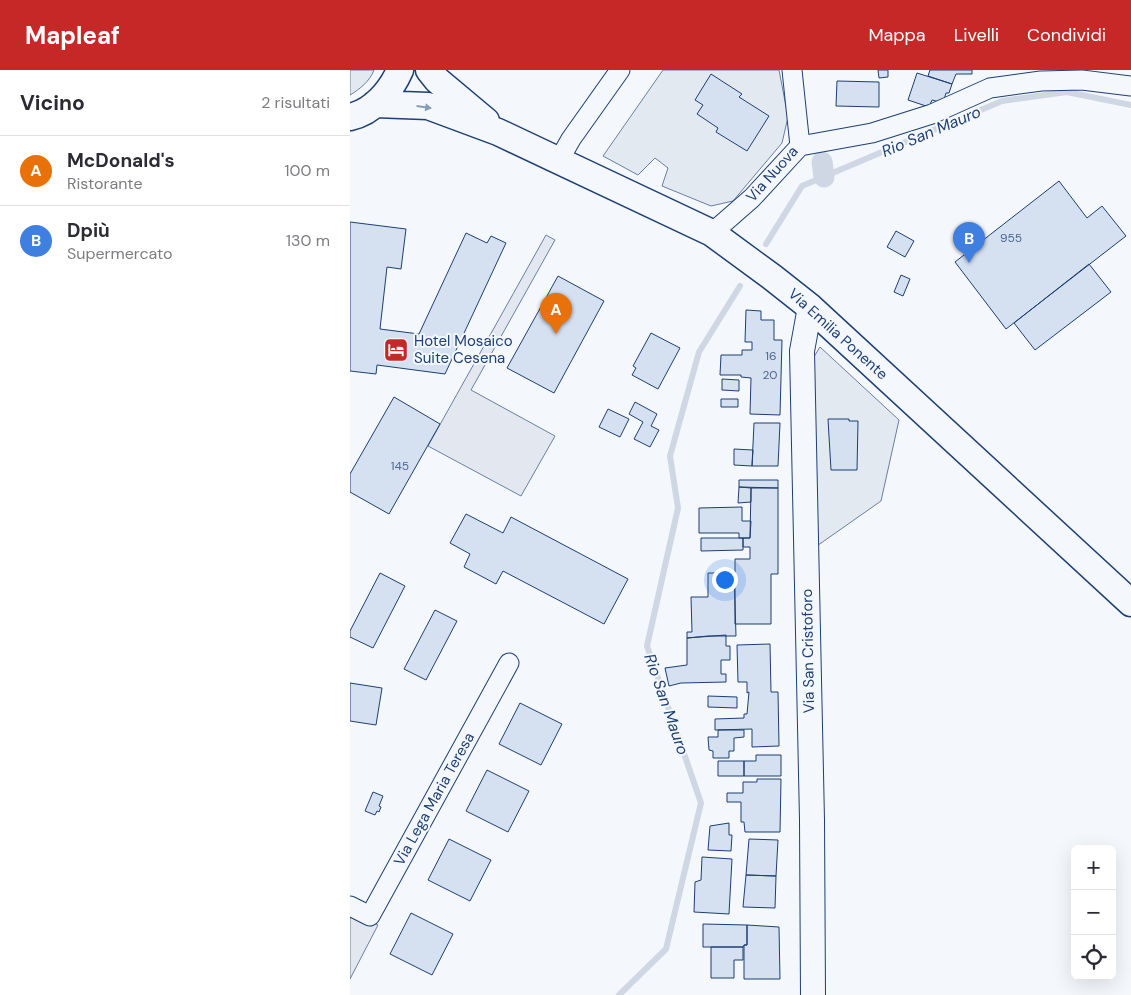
<!DOCTYPE html>
<html lang="it">
<head>
<meta charset="utf-8">
<style>
	:root { --surface:#fff; --page:#f7f7f7; --text:#2b2b33; --muted:#7c7c81; --line:#e1e1e2; --accent:#c62828 }
	body { margin:0; font-family:"DM Sans",sans-serif; background:var(--page); color:var(--text) }
	.controls { position:absolute; right:15px; bottom:15px; display:grid; overflow:hidden; border-radius:8px; box-shadow:0 5px 20px #0002 }
	.controls button { width:45px; height:45px; display:grid; place-items:center; padding:0; border:0; border-bottom:1px solid var(--line); background:var(--surface); color:var(--text); font:25px sans-serif }
	.you { position:absolute; left:374px; top:509px; width:18px; height:18px; margin:-12px; border:4px solid #fff; border-radius:50%; background:#1a73e8; box-shadow:0 0 0 8px #1a73e833 }
	.badge { display:grid; place-items:center; width:32px; height:32px; border-radius:50%; background:var(--accent); color:#fff; font-size:16px; font-weight:700 }
	.pin { position:absolute; translate:-50% -41px; filter:drop-shadow(0 1px 2px #0008) }
	.pin::after { content:''; position:absolute; top:26px; width:18px; height:15px; background:inherit; clip-path:polygon(0 0,100% 0,50% 100%) }
	.list { margin:0; padding:0; list-style:none }
	h2 { display:flex; justify-content:space-between; align-items:center; height:65px; margin:0; padding:0 20px; font-size:21px }
	h2 small { font-size:16px; font-weight:400; color:var(--muted) }
	.list li { display:grid; grid-template-columns:32px 1fr auto; gap:15px; align-items:center; box-sizing:border-box; height:70px; padding:0 20px; border-top:1px solid var(--line) }
	.list b { display:block; font-size:19px; white-space:nowrap }
	.list p { margin:0; font-size:16px; white-space:nowrap; color:var(--muted) }
	.list em { font-size:16px; font-style:normal; color:var(--muted) }
	.icon { flex:none; width:28px; height:28px; fill:none; stroke:currentColor; stroke-width:2; stroke-linecap:round; stroke-linejoin:round }
	.map { position:relative; flex:none; width:781px; height:925px; overflow:hidden }
	header { display:flex; align-items:center; gap:30px; box-sizing:border-box; height:70px; padding:0 25px; background:var(--accent); color:#fff }
	header strong { font-size:24px }
	nav { display:flex; gap:28px; margin-inline-start:auto; font-size:18px }
	main { display:flex }
	aside { flex:1; background:var(--surface) }
	.map>svg:first-child { display:block }
</style>
</head>
<body>
<header>
<strong>Mapleaf</strong>
<nav><a>Mappa</a><a>Livelli</a><a>Condividi</a></nav>
</header>
<main>
<aside>
<h2>Vicino<small>2 risultati</small></h2>
<ul class="list">
<li><span class="badge" style="background:#e8710a">A</span><div><b>McDonald's</b><p>Ristorante</p></div><em>100 m</em></li>
<li><span class="badge" style="background:#3f7fe0">B</span><div><b>Dpiù</b><p>Supermercato</p></div><em>130 m</em></li>
</ul>
</aside>
<div class="map">
<svg width="781" height="925" viewBox="0 0 781 925">
	<rect width="100%" height="100%" fill="#f4f7fb"/>
	<path fill="#e3e9f0" stroke="#687fa3" d="M0,0H24C20,11 10,19 0,25Z
		M313,0H429L438,47L432,73L383,131L361,136L312,116L318,98L305,88L288,105L253,86Z
		M470,277L549,350L531,431L464,478L462,290Z"/>
	<path fill="#e3e8f0" stroke="#687fa3" d="M196,165L205,170L121,320L205,366L171,426L78,376Z
		M0,842L28,855L0,909Z"/>
	<g fill="none" stroke-linecap="round" stroke-linejoin="round">
		<path stroke="#cfd7e4" stroke-width="6" d="M416,174L452,116L652,31L717,22L781,35
			M269,925L316,879L351,733L297,576L328,438L320,386L349,282L390,216"/>
		<path stroke="#cfd7e4" stroke-width="21" d="M472,92L474,107"/>
	</g>
	<path fill="#d5e0f0" stroke="#1d3f73" d="M528,0H538V7L529,8Z
		M580,0H622V4H606L602,14L578,6Z
		M567,3L602,14L599,23H596L593,33L582,30L579,37L558,30Z
		M361,4L392,24L389,27L419,46L397,81L366,62L368,58L347,44L353,35L345,30Z
		M487,11L529,12V37L486,36Z
		M709,111L737,148L752,136L776,166L656,259L605,192Z
		M0,152L56,159L51,199L37,197L30,259L69,264L116,163L137,173L141,166L156,173L95,304L27,295L26,304L0,301Z
		M546,161L564,171L555,187L537,177Z
		M739,194L761,222L685,280L664,253Z
		M551,205L560,209L553,226L544,222Z
		M208,206L254,231L204,323L157,298Z
		M396,240L411,241V250H424V270H432L430,345L400,344L401,308L391,307V305H370L371,285H392V280H402V272H395Z
		M301,263L330,278L308,319L282,305L286,298L283,296Z
		M372,309L389,310V321L372,320Z
		M44,327L90,354L39,444L0,422V404Z
		M371,329H388V337H371Z
		M285,332L307,344L301,356L309,360L300,377L284,369L293,352L279,344Z
		M258,339L279,349L270,367L249,357Z
		M478,349H499V351H508L507,400H481Z
		M404,353H430L428,396H402Z
		M384,379L403,380L402,396L384,395Z
		M389,410H428V418L389,417Z
		M389,417L401,418V432L388,433Z
		M401,418H428V504H421V554H385V489H400V477H393V468H400Z
		M392,437V451H401L400,468H389V463H349V438Z
		M116,444L153,463L161,447L278,509L254,554L153,501L146,514L114,497L120,484L100,473Z
		M351,468H393V480L351,481Z
		M30,503L55,516L23,578L0,567V561Z
		M358,503H384L386,566H358L337,568V562H342L341,527H358Z
		M85,540L107,551L76,610L54,599Z
		M376,565V576H380V590H371V604H376V612L331,613L319,616L315,598L337,595V568Z
		M420,574L421,622H428L429,676L402,677V659L365,660V649L394,648V644H397L399,622L397,623V612H388L387,575Z
		M0,613L32,618L26,655L0,651Z
		M358,626L387,627V638L358,637Z
		M170,633L212,654L191,695L149,674Z
		M368,660H394V667L384,668V681H379V688H363V681L359,680L358,667H368Z
		M406,685H431V706H394V691H406Z
		M368,691H394V706H368Z
		M137,700L179,721L158,762L116,741Z
		M407,709H431L430,762H395L394,752H391V732H377V723H393V712H407Z
		M23,722L33,726L29,736L31,737L29,742L27,741L25,745L15,741Z
		M379,753V765H382L381,781L358,780L360,756Z
		M99,769L141,790L120,831L78,810Z
		M399,769L428,770L426,806L396,805Z
		M352,787L382,789L379,844L344,842L345,812L351,810Z
		M396,805L426,806L425,838L393,837Z
		M61,843L103,864L82,905L40,884Z
		M353,854L397,855V875H394L393,877H353Z
		M397,855L429,857L430,909H394V875H397Z
		M361,877H393V890H384V908H361Z"/>
	<g fill="none" stroke-linecap="round" stroke-linejoin="round">
		<defs>
			<path id="minor" d="M450,76L522,63L582,44L640,18L691,11L732,10L781,16
				M208,92L221,69L270,0
				M362,163L402,128L450,76L442,0
				M0,836L20,846L159,593"/>
			<path id="tertiary" d="M460,237L452,281L462,750L463,925"/>
			<path id="secondary" d="M79,0L87,10L136,51
				M25,34L78,36L148,62L362,163L422,207L460,237L781,533
				M0,47C23,42 41,21 50,0"/>
		</defs>
		<use href="#minor" stroke="#1d3f73" stroke-width="21"/>
		<use href="#tertiary" stroke="#1d3f73" stroke-width="26"/>
		<use href="#secondary" stroke="#1d3f73" stroke-width="29"/>
		<use href="#minor" stroke="#f4f7fb" stroke-width="19"/>
		<use href="#tertiary" stroke="#f4f7fb" stroke-width="24"/>
		<use href="#secondary" stroke="#f4f7fb" stroke-width="26"/>
	</g>
	<defs><path id="oneway-solid" d="M-6-.8H1V-3.2L6.5 0L1 3.2V.8H-6Z" transform="scale(1.25)"/></defs>
	<use fill="#889bb7" href="#oneway-solid" transform="translate(74 37) rotate(8)"/>
	<defs>
		<symbol id="hotel-square" viewBox="-11 -11 22 22"><rect x="-9" y="-9" width="18" height="18" rx="4" fill="#c62828" stroke="#f4f7fb"/><path d="M-6-4.5h1.5V1H6V5H4.5V3h-9V5H-6ZM-4 0a1.8 1.8 0 1 1 3.6 0ZM.5 0V-2.5h3Q6-2.5 6 0Z" fill="#fff"/></symbol>
	</defs>
	<g fill-rule="evenodd">
		<use href="#hotel-square" x="32" y="266" width="28" height="28"/>
	</g>
	<g text-anchor="middle" stroke-width="4" stroke-linejoin="round" paint-order="stroke">
		<g font-size="12" fill="#4b6792">
			<text x="661" y="172">955</text>
			<text x="421" y="290">16</text>
			<text x="420" y="309">20</text>
			<text x="50" y="400">145</text>
		</g>
		<g font-size="15" fill="#1d3f73" stroke="#f4f7fb">
			<text transform="translate(422 104) rotate(-48)" y="5">Via Nuova</text>
			<text transform="translate(488 264) rotate(42)" y="5">Via Emilia Ponente</text>
			<text transform="translate(458 581) rotate(-91)" y="5">Via San Cristoforo</text>
			<text transform="translate(84 729) rotate(-61)" y="5">Via Lega Maria Teresa</text>
		</g>
		<g font-size="15" fill="#1d3f73" stroke="#f4f7fb" text-anchor="start">
			<text x="64" y="276">Hotel Mosaico<tspan x="64" dy="17">Suite Cesena</tspan></text>
		</g>
		<g font-size="16" font-style="italic" fill="#1d3f73" stroke="#f4f7fb">
			<text transform="translate(581 61) rotate(-23)" y="6">Rio San Mauro</text>
			<text transform="translate(317 634) rotate(71)" y="6">Rio San Mauro</text>
		</g>
	</g>
</svg>
<div class="controls">
<button>+</button>
<button>−</button>
<button><svg class="icon" aria-label="locate" viewBox="0 0 24 24"><circle cx="12" cy="12" r="6"/><path d="M12 2v4M12 18v4M2 12h4M18 12h4"/></svg></button>
</div>
<div class="you"></div>
<div class="pin badge" style="left:206px;top:264px;background:#e8710a">A</div>
<div class="pin badge" style="left:619px;top:193px;background:#3f7fe0">B</div>
</div>
</main>
</body>
</html>
